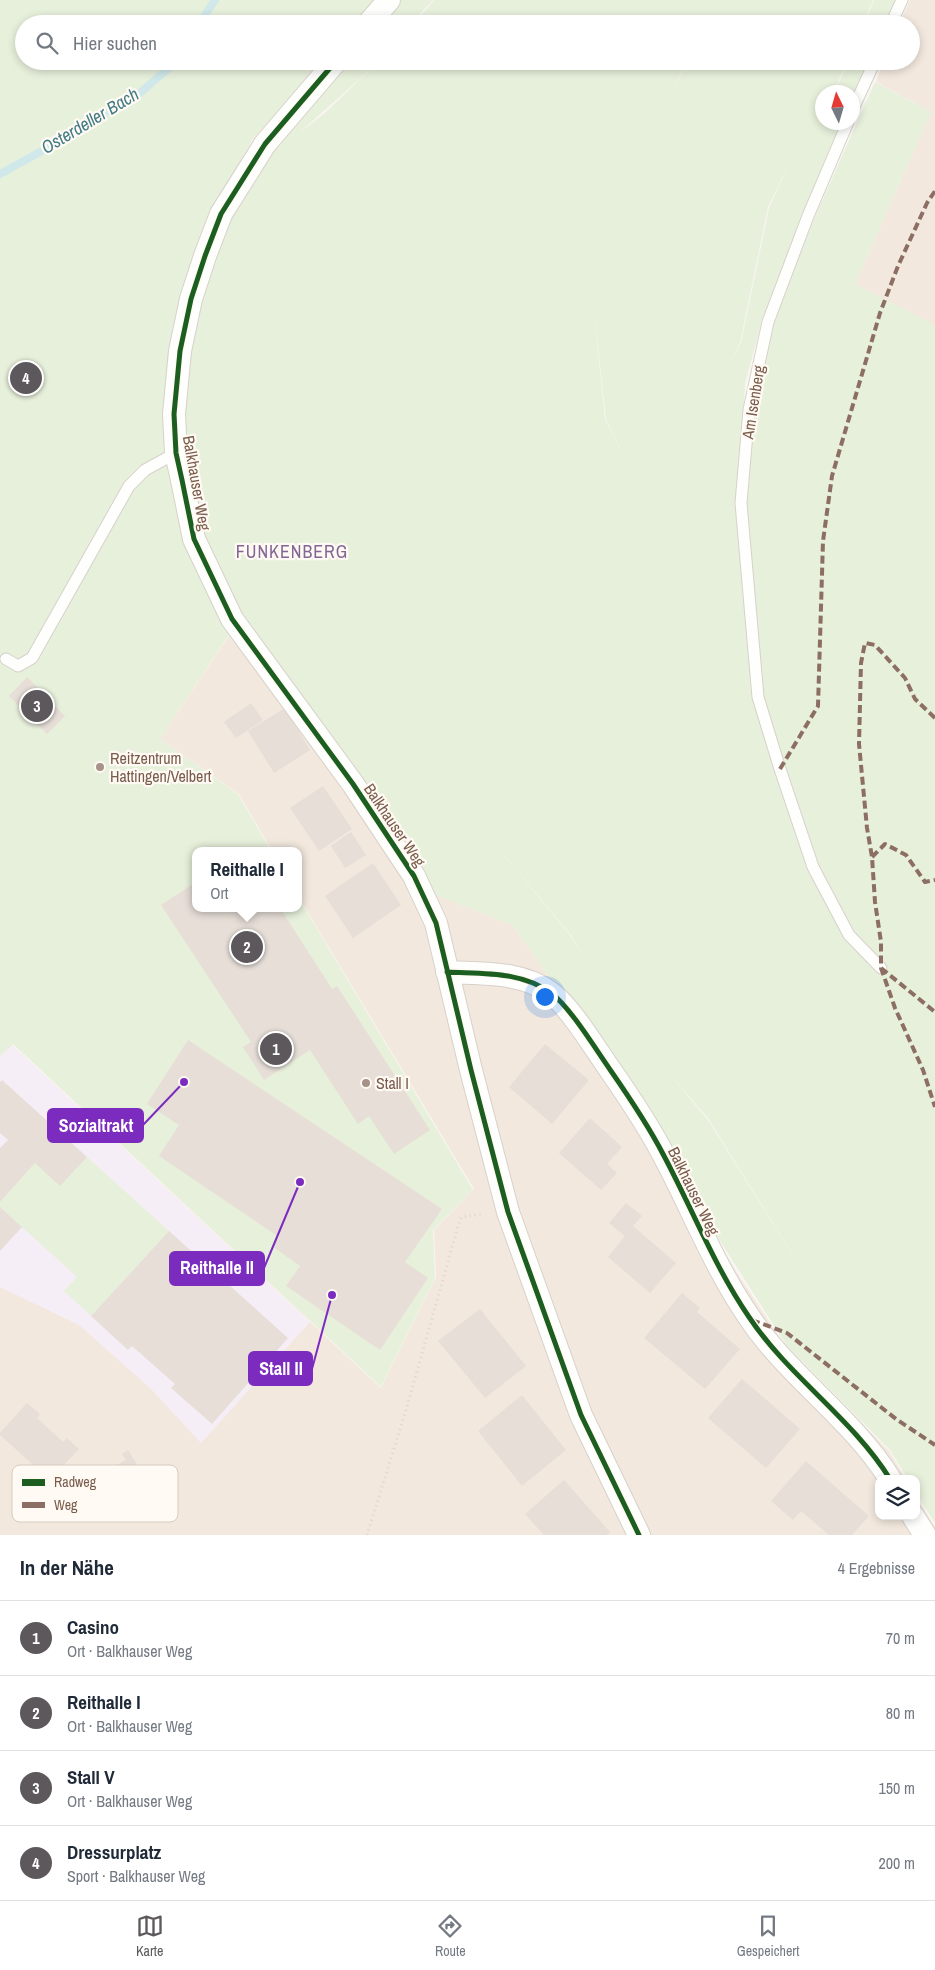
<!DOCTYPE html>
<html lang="de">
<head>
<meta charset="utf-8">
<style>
	:root { --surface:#fff; --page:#f2f2f3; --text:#1f2937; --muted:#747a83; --line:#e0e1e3; --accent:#5c585b }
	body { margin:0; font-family:"Archivo Narrow",sans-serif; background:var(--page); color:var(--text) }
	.controls { position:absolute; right:15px; bottom:15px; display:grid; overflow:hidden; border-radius:10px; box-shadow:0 2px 8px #0003 }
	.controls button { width:45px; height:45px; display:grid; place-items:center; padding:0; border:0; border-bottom:1px solid var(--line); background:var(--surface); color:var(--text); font:25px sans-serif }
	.compass { position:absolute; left:815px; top:85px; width:45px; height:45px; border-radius:50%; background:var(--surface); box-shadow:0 2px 8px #0003; rotate:355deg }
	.you { position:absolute; left:544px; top:996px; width:18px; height:18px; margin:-12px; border:4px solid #fff; border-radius:50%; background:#1a73e8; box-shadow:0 0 0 8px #1a73e833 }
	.badge { display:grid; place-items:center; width:32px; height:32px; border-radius:50%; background:var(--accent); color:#fff; font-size:16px; font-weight:700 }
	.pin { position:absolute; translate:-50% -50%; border:2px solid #fff; box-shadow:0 1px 5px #0006 }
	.popup { position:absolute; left:192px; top:847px; width:110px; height:65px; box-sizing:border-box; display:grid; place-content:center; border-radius:10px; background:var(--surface); filter:drop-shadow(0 1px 4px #0005); font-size:16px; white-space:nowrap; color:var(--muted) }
	.popup b { font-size:19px; color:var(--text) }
	.popup::after { content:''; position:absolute; left:50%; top:100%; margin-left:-10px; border:10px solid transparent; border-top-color:var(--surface) }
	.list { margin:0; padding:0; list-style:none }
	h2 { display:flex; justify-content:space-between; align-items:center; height:65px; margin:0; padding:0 20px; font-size:21px }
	h2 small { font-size:16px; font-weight:400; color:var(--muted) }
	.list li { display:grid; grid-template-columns:32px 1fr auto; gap:15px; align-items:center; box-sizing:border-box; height:75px; padding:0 20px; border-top:1px solid var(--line) }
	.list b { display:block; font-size:19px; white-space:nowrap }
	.list p { margin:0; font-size:16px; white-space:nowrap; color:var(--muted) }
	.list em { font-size:16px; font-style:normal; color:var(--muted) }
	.icon { flex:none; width:28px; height:28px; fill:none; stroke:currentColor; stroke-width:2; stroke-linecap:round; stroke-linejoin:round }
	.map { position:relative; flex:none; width:935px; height:1535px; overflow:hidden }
	.search { position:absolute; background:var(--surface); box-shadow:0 2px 8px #0003; left:15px; right:15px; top:15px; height:55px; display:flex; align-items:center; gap:12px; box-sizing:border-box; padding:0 18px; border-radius:28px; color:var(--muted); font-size:19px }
	.sheet { height:365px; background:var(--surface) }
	nav { display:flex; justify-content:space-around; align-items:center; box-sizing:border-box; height:70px; border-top:1px solid var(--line); background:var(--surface); font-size:14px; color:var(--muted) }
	nav a { display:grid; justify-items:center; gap:2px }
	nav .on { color:var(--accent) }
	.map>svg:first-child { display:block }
</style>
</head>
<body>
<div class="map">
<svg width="935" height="1535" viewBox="0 0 935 1535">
	<rect width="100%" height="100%" fill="#f9f5f0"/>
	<path fill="#f2e8de" d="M910,0H935V326L855,284L931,112L876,82L884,61H911V24H899Z
		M230,634L313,740L410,884L512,925L577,1016L739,1276L786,1347L889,1451L906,1479H879V1516H916V1496L935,1527V1535H0V1056L12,1045L381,1388L436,1277L434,1230L474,1189L298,896V851H272L239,794L160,739Z"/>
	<path fill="#f6eef6" d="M12,1045L310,1322L201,1443L151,1389L79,1325L0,1287V1056Z"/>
	<path fill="#e7f0db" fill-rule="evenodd" d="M0,0H376L355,24H24V61H322L294,94L290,93L293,95L252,140L224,191L183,296L164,432L172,488L184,546L230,633L160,739L238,794L271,851H196V908H298V897L473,1190L433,1230L435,1278L381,1387L13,1044L0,1056Z
		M400,0H433L411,24H380Z
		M434,0H873L863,24H414Z
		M874,0H898L887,24H864Z
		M348,61H377L364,75L298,134L325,113L379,61H688L669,95L651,116L669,95L689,61H847L834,92H822V122L842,123L762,320L745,384L743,429L754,435L755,408L773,324L814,219L875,82L931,112L855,284L935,325V1523L916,1493V1479H908L890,1450L787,1346L577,1016L512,925L428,892L241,615L202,534L185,434L187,376L199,301L229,219L279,145ZM791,160L769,208L741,343L731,362L740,343L768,207ZM592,294L606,419L627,463L605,419ZM489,837L571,935L583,955L570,935ZM664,1068L708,1118L812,1286L708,1120Z
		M848,61H870L853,99L852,92H835Z
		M87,1157L169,1231L91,1316L64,1291L77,1277L0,1207V1202L35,1163Z"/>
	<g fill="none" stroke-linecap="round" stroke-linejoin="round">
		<path stroke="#d0e8ea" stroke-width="8" d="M199,24L215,0
			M0,174L40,152L102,114L134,98L170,67L173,61"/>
	</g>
	<path fill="#e6ded7" d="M27,677L65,716L47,734L9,696Z
		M251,703L263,720L236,738L224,722Z
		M285,708L310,750L274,773L248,731Z
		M323,786L352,829L319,851L290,808Z
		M351,832L366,855L345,868L331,846Z
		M373,863L401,905L353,938L325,896Z
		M196,882V908H280L332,989L337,986L430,1130L394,1154L369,1116L358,1124L310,1050L264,1080L243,1047L251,1042L161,905Z
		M188,1040L442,1209L405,1262L428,1278L380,1350L286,1286L300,1266L272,1246L279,1237L159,1156L179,1125L147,1104Z
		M545,1044L589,1080L552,1124L509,1087Z
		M2,1080L87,1157L60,1186L35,1163L0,1202V1148L8,1140L0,1133V1082Z
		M590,1118L622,1147L607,1164L617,1173L601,1190L559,1153Z
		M626,1203L642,1216L633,1226L676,1263L650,1293L608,1257L625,1236L609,1223Z
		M0,1207L22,1227L0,1251Z
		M169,1231L288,1338L212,1424L171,1388L175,1384L132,1346L128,1350L91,1316Z
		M682,1293L700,1308L697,1312L740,1349L705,1389L644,1338Z
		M480,1309L526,1366L485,1398L438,1341Z
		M742,1379L800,1429L766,1468L708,1418Z
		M522,1395L566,1450L522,1486L478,1431Z
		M27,1403L40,1414L37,1418L63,1442L67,1438L79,1449L50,1480L0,1435V1433Z
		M128,1450L145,1478L125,1489L112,1467L126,1460L122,1454Z
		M806,1461L869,1516L852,1535H829L801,1511L793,1520L771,1501Z
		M564,1480L610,1532L607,1535H544L525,1514Z"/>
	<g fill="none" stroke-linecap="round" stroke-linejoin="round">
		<defs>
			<path id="service" d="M891,24L902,0
				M852,111L875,61
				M848,122L808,216L768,322L749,410L741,503L758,697L780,769L813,867L849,935L881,968
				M6,659L18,666L32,658L129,486L145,470L176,453"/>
			<path id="minor" d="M368,24L389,0
				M336,61L265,144L221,214L205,256L191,299L180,351L174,414L176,453L182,480L194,539L232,619L353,784L414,876L436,923L471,1070L508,1212L581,1415L639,1535
				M447,972C483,974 521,971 551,993C571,1008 596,1050 611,1071C629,1097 648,1125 663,1154C692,1208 714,1266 749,1317C789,1377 852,1418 890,1479
				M913,1516L925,1535"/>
		</defs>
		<use href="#service" stroke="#d7d1cb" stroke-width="13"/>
		<use href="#minor" stroke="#d7d1cb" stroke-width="24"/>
		<path stroke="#dcd5d0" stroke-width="3" stroke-dasharray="1 4" stroke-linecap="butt" d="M367,1535L406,1410L460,1219L462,1217L483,1214"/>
		<use href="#service" stroke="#fefefd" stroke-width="11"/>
		<use href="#minor" stroke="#fefefd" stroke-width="22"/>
		<path stroke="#8d6e63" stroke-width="4" stroke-dasharray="8 4" stroke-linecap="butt" d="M935,718L915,699L905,678L875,645L865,643L861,663L859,744L867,828L872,857L875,902L881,942V968L895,1008L923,1070L935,1107
			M780,769L818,706L823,541L832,476L880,313L898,266L927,203L935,191
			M872,857L885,844L906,855L925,882L935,880
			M881,968L935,1012
			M752,1320L787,1333L896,1419L935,1445"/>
		<defs>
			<path id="cycleway" d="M336,61L265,144L221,214L205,256L191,299L180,351L174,414L176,453L182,480L194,539L232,619L353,784L414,876L436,923L471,1070L508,1212L581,1415L639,1535
				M447,972C483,974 521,971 551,993C571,1008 596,1050 611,1071C629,1097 648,1125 663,1154C692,1208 714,1266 749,1317C789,1377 852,1418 890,1479"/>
		</defs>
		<use href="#cycleway" stroke="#fffaf3" stroke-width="8"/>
		<use href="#cycleway" stroke="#1b5e20" stroke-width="5"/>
	</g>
	<g fill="#a69286" stroke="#fffaf3" stroke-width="2">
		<circle cx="100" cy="767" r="5"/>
		<circle cx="366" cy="1083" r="5"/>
	</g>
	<g text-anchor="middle" stroke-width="4.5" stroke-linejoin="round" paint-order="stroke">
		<g font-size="16" fill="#7a5c4d" stroke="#fffaf3">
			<text transform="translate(753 402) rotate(-81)" y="6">Am Isenberg</text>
			<text transform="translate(197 483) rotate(80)" y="6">Balkhauser Weg</text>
			<text transform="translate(395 825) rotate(56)" y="6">Balkhauser Weg</text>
			<text transform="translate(694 1191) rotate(64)" y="6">Balkhauser Weg</text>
		</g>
		<g font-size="16" fill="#7a5c4d" stroke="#fffaf3" text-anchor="start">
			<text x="110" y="764">Reitzentrum<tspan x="110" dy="18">Hattingen/Velbert</tspan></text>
			<text x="376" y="1089">Stall I</text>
		</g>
		<g font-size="18" font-style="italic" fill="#437c86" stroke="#fffaf3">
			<text transform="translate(90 121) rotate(-31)" y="6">Osterdeller Bach</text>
		</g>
		<g font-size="18" letter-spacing="1" fill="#846695" stroke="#fffaf3">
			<text x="292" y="558">FUNKENBERG</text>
		</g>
	</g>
	<rect x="12" y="1465" width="166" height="57" rx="8" fill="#fffaf3" stroke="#d7cbc1" stroke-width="1"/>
	<rect x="22" y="1479" width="23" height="7" fill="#1b5e20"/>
	<rect x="22" y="1502" width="23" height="6" fill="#8d6e63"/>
	<g font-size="14" fill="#7a5c4d">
		<text x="54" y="1487">Radweg</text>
		<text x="54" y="1510">Weg</text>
	</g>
	<path fill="none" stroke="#7b2cbf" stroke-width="2" d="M184 1082L143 1125M300 1182L264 1268M332 1295L312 1369"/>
	<g fill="#7b2cbf" stroke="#fffaf3" stroke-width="2">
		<circle cx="184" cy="1082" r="5"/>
		<circle cx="300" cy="1182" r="5"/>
		<circle cx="332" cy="1295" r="5"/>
	</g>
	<g fill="#7b2cbf" stroke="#7b2cbf" stroke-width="2">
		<rect x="48" y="1109" width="95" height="33" rx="5"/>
		<rect x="170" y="1252" width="94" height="33" rx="5"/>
		<rect x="249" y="1352" width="63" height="33" rx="5"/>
	</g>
	<g font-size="18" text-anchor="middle" font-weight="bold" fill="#fff">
		<text x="96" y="1132">Sozialtrakt</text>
		<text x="217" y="1274">Reithalle II</text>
		<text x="281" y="1375">Stall II</text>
	</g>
</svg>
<div class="controls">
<button><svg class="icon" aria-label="layers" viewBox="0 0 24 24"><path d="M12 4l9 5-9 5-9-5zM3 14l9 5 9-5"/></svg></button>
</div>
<svg class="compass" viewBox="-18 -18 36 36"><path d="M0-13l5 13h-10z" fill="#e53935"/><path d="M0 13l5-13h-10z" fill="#747a83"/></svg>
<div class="you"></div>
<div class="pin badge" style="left:276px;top:1049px">1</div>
<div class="pin badge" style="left:247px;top:947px">2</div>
<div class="popup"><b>Reithalle I</b>Ort</div>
<div class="pin badge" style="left:37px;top:706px">3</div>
<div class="pin badge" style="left:26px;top:378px">4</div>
<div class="search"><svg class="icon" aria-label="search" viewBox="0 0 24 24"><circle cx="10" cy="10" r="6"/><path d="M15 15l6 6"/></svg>Hier suchen</div>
</div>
<section class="sheet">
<h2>In der Nähe<small>4 Ergebnisse</small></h2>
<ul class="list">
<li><span class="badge">1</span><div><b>Casino</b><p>Ort · Balkhauser Weg</p></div><em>70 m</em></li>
<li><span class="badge">2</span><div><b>Reithalle I</b><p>Ort · Balkhauser Weg</p></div><em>80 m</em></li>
<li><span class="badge">3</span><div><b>Stall V</b><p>Ort · Balkhauser Weg</p></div><em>150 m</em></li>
<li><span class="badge">4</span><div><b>Dressurplatz</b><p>Sport · Balkhauser Weg</p></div><em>200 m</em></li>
</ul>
</section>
<nav>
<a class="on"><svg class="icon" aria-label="map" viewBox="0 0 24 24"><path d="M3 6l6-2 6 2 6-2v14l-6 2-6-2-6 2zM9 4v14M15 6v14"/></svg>Karte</a>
<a><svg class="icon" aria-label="directions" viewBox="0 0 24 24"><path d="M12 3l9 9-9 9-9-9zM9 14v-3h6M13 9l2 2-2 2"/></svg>Route</a>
<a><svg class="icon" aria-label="saved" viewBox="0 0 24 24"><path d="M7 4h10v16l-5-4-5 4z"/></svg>Gespeichert</a>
</nav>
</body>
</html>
